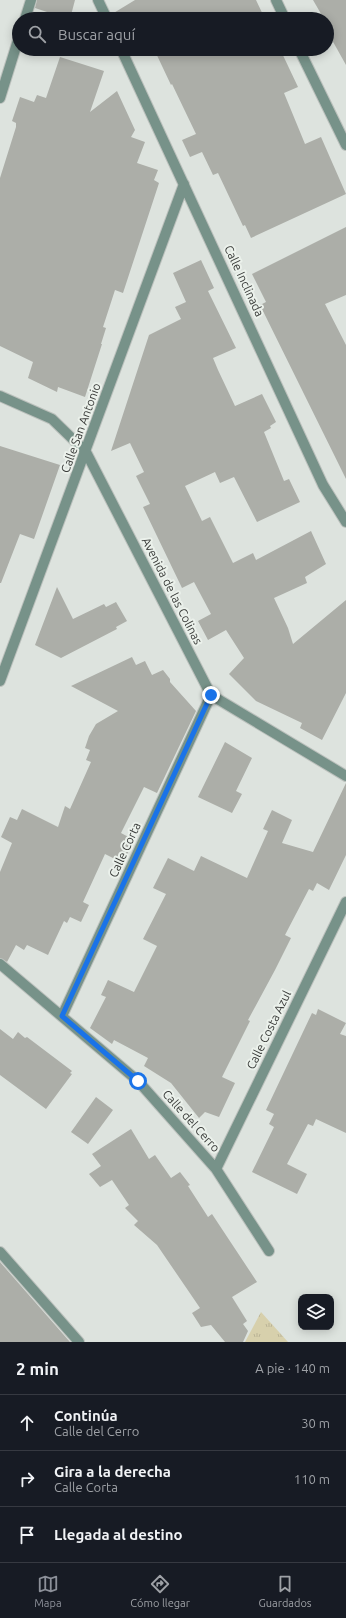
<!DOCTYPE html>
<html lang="es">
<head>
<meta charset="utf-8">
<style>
	:root { --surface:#171b24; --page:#242831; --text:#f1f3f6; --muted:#9ea1a6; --line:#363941; --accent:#8c9099 }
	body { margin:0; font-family:Ubuntu,sans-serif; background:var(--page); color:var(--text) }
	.controls { position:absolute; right:12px; bottom:12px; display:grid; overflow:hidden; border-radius:8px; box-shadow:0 2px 10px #0003 }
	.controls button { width:36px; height:36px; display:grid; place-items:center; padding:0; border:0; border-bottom:1px solid var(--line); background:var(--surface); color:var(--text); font:20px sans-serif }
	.stop { position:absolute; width:12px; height:12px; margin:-9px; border:3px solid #1a73e8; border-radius:50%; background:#fff }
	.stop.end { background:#1a73e8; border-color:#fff; box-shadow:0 1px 4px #0008 }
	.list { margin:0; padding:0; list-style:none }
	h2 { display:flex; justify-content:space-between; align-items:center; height:52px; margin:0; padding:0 16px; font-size:17px }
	h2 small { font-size:13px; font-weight:400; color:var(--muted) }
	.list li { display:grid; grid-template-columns:26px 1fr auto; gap:12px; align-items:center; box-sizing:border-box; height:56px; padding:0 16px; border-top:1px solid var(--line) }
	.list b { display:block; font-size:15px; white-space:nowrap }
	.list p { margin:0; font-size:13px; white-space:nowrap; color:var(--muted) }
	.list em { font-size:13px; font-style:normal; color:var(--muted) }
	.icon { flex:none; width:22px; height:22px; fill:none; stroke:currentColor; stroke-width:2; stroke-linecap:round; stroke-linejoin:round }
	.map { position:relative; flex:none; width:346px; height:1342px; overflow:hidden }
	.search { position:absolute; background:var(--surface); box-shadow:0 2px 10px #0003; left:12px; right:12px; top:12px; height:44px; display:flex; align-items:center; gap:10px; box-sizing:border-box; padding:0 14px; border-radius:22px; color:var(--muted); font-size:15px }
	.sheet { height:220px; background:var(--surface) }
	nav { display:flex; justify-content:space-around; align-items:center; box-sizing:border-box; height:56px; border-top:1px solid var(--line); background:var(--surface); font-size:11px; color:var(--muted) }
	nav a { display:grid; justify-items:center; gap:2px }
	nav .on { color:var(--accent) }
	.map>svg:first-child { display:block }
</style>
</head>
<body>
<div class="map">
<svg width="346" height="1342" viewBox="0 0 346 1342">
	<defs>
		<pattern id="grass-tufts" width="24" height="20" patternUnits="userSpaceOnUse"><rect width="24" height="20" fill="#d7d0ac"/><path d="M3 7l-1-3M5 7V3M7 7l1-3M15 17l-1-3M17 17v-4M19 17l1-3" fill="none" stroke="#b9b395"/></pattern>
	</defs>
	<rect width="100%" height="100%" fill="#dde3de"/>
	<path fill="url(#grass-tufts)" d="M261,1312L288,1342H245Z"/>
	<path fill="#acaea8" d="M37,0H75L70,19H48L50,13L35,8Z
		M135,0H256L265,19H113L112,14Z
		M313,0H346V65L327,31V19H324Z
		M37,49H61L59,56Z
		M154,49H280L298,87L284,93L305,144L321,137L346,194L251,238L245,225L243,226L218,173L213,175L202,152L190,157L182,140L196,134L172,84L171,85Z
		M60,57L104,71L90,112L117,91L135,130L131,137L145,142L137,163L158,170L154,180L159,183L123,293L115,290L103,327L106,328L101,344H102L85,397L58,387L57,392L28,378L33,362L0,346V178L16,127V123L12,121L20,97L34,102L37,95L46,98Z
		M346,227V295L325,304L346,345V479L260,305L266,302L252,274Z
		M201,260L214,288L208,291L236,348L213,358L218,370L235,406L262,394L276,422L270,426L271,428L264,432L284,481L289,479L300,502L257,522L234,477L220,483L215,472L185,486L202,521L210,517L233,563L253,553L256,560L311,531L326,564L305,577L307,583L274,598L288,628L293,644L346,600V693L322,740L300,728L302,723L256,701L229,674L244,658L226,630L208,640L198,621L211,614L194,582L182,588L143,507L150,504L136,476L144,472L130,443L111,451L149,335L181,319L175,307L186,302L173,273Z
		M0,446L60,465L34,539L20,534L1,583H0Z
		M57,587L73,619L104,604L106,607L116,602L127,621L116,627L117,629L61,658L35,645Z
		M132,657L136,665L145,661L152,675L163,670L170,679V682L196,711L157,793L144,787L121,833L134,840L123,863L105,854L83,902L89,905L81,922L70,917L67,923L64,921L48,955L27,945L24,950L16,945L7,962L0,958V872L12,843L1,837L10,817L17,820L22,809L58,827L65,806L70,809L91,762L86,760L90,750L85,748L89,736L96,724L118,711L71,686Z
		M225,742L252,758L236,791L242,794L232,813L198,797Z
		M346,783V855L329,890L317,883L313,891L309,889L285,935L291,938L275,970L248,1020L250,1021L222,1077L235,1083L219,1117L205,1112L199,1118L171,1083L144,1066L148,1058L114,1040L112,1044L90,1028L106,997L101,995L108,980L134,992L157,946L143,939L166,894L153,888L168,858L194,871L201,856L247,878L268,831L263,829L272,810L292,820L282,843L313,852Z
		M318,1009L346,1023L340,1034L346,1036V1133L316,1119L313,1126L308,1124L287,1164L307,1174L297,1194L252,1172L274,1127L269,1124L274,1114L266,1110L312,1013L316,1015Z
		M0,1029L13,1039L18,1032L25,1038L27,1037L72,1071L70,1073L72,1074L46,1109L0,1075Z
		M96,1097L113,1110L88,1144L71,1132Z
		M131,1129L149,1159L155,1155L171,1178L180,1172L190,1185L188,1186L208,1217L212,1214L257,1282L232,1297L247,1321L243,1324L248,1331L243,1342H225L211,1325L201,1327L192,1313L200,1308L157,1245L134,1225L138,1221L125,1208L129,1205L112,1180L100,1187L89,1174L101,1166L92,1154Z
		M0,1262L70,1342H0Z"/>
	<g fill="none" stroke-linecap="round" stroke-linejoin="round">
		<defs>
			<path id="minor" d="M98,0L107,19
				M276,0L285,19
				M25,19L31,0
				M121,49L323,485L346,522
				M299,49L346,145
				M0,98L19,37
				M0,396L52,419L86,452L211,695L346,776
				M0,681L184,184
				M0,964L138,1081L216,1169L269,1251
				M62,1016L211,695
				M216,1169L346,902
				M0,1252L79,1342"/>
		</defs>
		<use href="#minor" stroke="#bcc1bd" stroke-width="12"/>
		<use href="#minor" stroke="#779289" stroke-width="10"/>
	</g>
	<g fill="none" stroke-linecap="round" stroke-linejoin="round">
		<path stroke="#1a73e8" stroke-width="5" d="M138,1081L62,1016L211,695"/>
	</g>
	<g text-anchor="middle" stroke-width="4" stroke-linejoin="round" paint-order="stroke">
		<g font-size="12" fill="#383a38" stroke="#ebf1eb">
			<text transform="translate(244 281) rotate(65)" y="4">Calle Inclinada</text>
			<text transform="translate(81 428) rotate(-70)" y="4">Calle San Antonio</text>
			<text transform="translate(172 591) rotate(63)" y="4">Avenida de las Colinas</text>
			<text transform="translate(125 850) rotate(-65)" y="4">Calle Corta</text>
			<text transform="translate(269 1030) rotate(-64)" y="4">Calle Costa Azul</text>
			<text transform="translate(191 1121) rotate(48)" y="4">Calle del Cerro</text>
		</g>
	</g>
</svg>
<div class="controls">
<button><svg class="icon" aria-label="layers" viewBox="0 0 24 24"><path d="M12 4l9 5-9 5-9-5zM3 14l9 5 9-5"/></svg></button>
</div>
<div class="stop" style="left:138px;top:1081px"></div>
<div class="stop end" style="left:211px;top:695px"></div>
<div class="search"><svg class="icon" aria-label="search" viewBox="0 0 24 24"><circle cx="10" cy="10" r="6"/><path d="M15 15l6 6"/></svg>Buscar aquí</div>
</div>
<section class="sheet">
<h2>2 min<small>A pie · 140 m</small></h2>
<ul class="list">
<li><svg class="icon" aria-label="ahead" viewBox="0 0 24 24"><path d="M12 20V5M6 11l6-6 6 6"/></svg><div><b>Continúa</b><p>Calle del Cerro</p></div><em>30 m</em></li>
<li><svg class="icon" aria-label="right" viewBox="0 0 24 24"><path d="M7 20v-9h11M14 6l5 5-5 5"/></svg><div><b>Gira a la derecha</b><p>Calle Corta</p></div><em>110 m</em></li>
<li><svg class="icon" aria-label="arrive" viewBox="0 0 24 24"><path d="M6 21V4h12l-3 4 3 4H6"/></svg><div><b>Llegada al destino</b></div></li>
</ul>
</section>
<nav>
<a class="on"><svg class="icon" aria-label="map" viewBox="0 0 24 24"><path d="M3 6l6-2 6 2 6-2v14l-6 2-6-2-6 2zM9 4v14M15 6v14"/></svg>Mapa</a>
<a><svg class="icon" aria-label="directions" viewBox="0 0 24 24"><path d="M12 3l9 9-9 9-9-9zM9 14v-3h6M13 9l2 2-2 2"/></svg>Cómo llegar</a>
<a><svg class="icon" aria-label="saved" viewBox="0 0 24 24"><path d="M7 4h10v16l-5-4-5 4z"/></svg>Guardados</a>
</nav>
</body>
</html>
